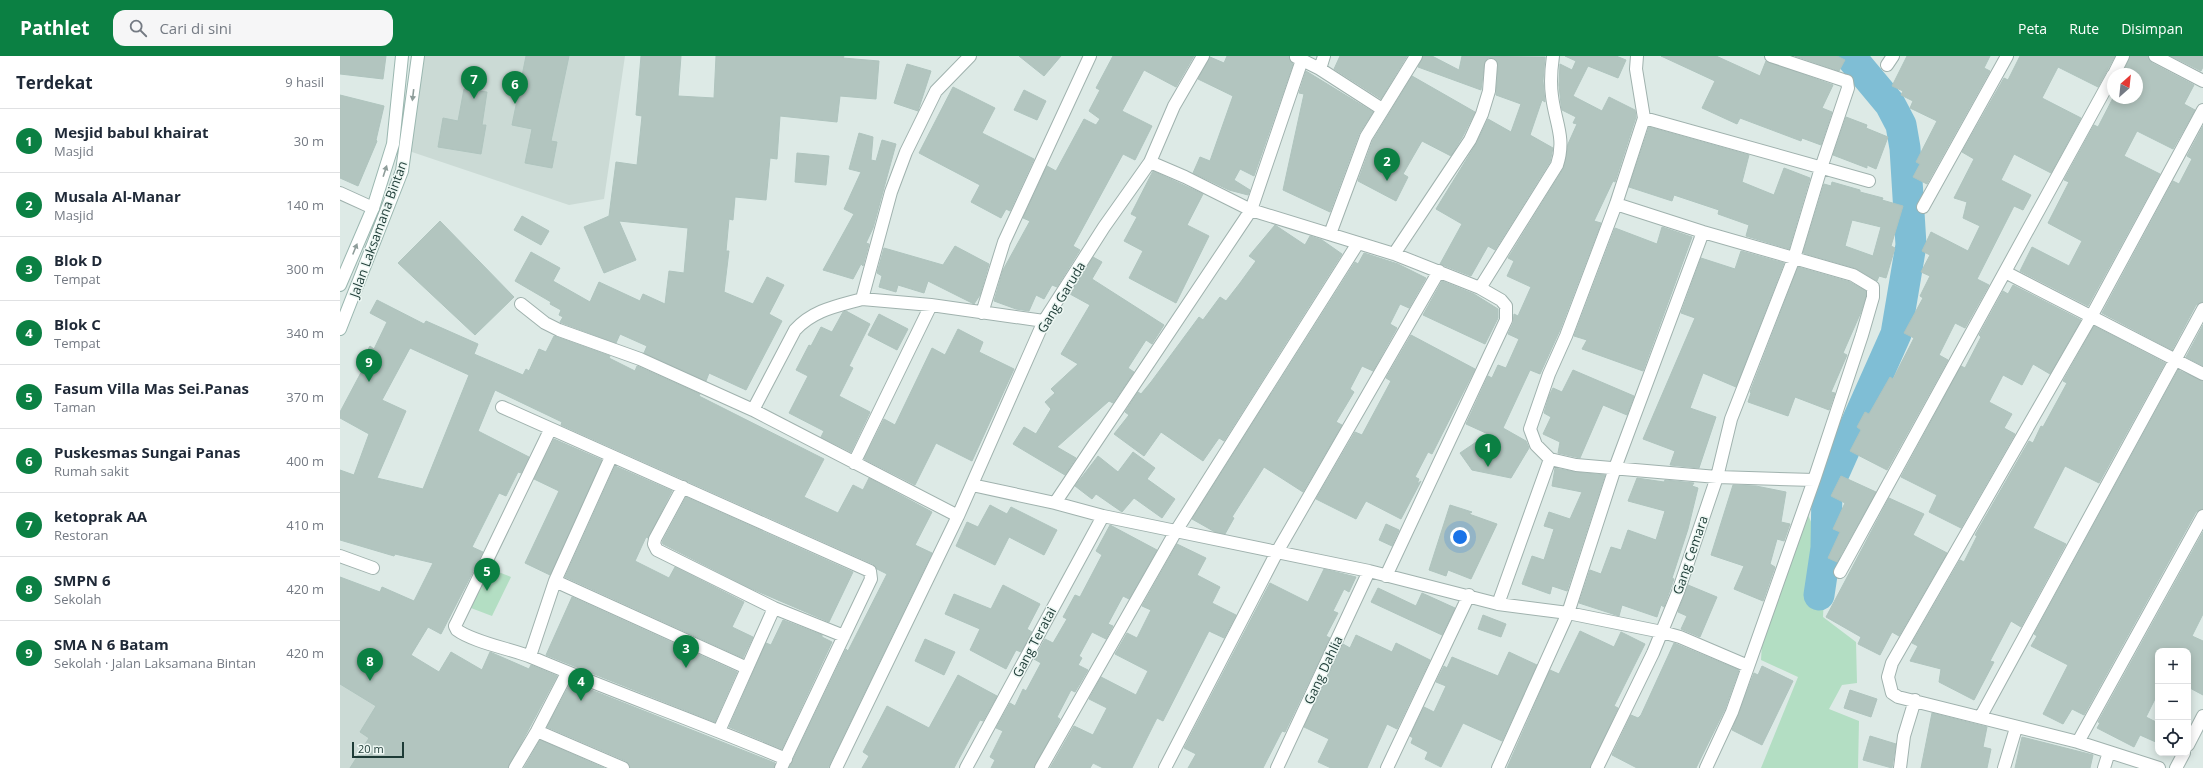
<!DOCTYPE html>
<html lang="id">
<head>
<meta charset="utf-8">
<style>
	:root { --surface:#fff; --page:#f6f6f7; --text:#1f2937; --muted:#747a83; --line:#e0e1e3; --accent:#0b8043 }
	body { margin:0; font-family:"Open Sans",sans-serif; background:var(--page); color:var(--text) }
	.controls { position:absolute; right:12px; bottom:12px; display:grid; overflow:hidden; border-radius:8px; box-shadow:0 2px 10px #0003 }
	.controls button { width:36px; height:36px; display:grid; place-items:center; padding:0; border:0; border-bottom:1px solid var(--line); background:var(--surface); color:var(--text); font:20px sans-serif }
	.compass { position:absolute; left:1767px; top:12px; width:36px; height:36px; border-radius:50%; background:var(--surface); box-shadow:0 2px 10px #0003; rotate:27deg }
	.scale { position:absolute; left:12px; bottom:10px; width:52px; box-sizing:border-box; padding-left:4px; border:2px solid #1d3b36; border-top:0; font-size:11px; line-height:14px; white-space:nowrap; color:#1d3b36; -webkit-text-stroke:3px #edf7f3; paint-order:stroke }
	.you { position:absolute; left:1120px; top:481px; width:14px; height:14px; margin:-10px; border:3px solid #fff; border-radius:50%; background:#1a73e8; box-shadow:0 0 0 6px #1a73e833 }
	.badge { display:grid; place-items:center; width:26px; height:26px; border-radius:50%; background:var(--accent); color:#fff; font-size:13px; font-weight:700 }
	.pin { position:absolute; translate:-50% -33px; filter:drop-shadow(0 1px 2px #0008) }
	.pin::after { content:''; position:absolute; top:21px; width:14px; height:12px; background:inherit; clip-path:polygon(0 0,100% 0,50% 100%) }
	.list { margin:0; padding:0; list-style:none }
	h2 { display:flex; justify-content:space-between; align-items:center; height:52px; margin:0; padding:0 16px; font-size:17px }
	h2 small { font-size:13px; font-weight:400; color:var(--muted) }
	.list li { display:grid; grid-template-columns:26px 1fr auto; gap:12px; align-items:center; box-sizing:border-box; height:64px; padding:0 16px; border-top:1px solid var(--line) }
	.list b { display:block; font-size:15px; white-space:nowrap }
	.list p { margin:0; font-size:13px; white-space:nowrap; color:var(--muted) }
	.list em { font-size:13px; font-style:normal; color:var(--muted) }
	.icon { flex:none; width:22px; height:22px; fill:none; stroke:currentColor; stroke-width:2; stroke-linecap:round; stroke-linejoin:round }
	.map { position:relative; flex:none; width:1863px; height:712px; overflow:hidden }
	header { display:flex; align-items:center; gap:24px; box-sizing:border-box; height:56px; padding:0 20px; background:var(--accent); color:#fff }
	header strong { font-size:19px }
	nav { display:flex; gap:22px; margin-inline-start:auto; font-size:14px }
	.search { width:280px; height:36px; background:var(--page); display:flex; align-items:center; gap:10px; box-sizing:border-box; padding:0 14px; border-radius:12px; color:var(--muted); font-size:15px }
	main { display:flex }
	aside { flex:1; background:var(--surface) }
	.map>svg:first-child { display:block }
</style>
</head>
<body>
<header>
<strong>Pathlet</strong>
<div class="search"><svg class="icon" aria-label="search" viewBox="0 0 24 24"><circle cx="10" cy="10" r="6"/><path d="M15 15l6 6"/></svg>Cari di sini</div>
<nav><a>Peta</a><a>Rute</a><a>Disimpan</a></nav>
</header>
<main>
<aside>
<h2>Terdekat<small>9 hasil</small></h2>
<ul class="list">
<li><span class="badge">1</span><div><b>Mesjid babul khairat</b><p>Masjid</p></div><em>30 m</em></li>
<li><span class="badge">2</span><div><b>Musala Al-Manar</b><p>Masjid</p></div><em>140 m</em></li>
<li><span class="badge">3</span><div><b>Blok D</b><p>Tempat</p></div><em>300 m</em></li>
<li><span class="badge">4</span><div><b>Blok C</b><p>Tempat</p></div><em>340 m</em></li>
<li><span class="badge">5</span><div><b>Fasum Villa Mas Sei.Panas</b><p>Taman</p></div><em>370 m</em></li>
<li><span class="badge">6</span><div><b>Puskesmas Sungai Panas</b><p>Rumah sakit</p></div><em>400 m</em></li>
<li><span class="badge">7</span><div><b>ketoprak AA</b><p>Restoran</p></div><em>410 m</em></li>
<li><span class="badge">8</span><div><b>SMPN 6</b><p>Sekolah</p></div><em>420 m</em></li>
<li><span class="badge">9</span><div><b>SMA N 6 Batam</b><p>Sekolah · Jalan Laksamana Bintan</p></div><em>420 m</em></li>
</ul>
</aside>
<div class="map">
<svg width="1863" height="712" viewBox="0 0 1863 712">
	<rect width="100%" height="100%" fill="#ddeae6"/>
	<path fill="#cbdad5" d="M76,0H285L264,143L229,149L69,95Z
		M0,588L87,712H0Z"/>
	<path fill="#b3dec3" d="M1467,457L1486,498L1483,561L1516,586L1517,627L1502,629L1489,653L1519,665L1518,712H1421L1458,621L1421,604L1422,587Z
		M143,510L171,521L152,560L123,549Z"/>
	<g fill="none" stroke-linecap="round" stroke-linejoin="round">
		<path stroke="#7fbed5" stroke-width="31" d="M1479,539L1486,492L1487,433L1556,278L1571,189L1565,92L1561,69L1550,48L1510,0"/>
	</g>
	<path fill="#b2c5bf" stroke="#afc4be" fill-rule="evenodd" d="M0,0H46L43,23L0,18Z
		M186,0H229L211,85L217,86L212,112L185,107L192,73L172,69Z
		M301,0H341L338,40L374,42L376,0H504L503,2L539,5L536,43L500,40L497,66L440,60L437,103L430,102L426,144L395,141L393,164L389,163L386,195H389L384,236L413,248L427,221L444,229L429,258L442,265L406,334L369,317L366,325L304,297L307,290L280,278L276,287L222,267L220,266L223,261L219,259L221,254L210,248L211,246L175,225L191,196L220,212L213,225L250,246L259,226L300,245L303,238L325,248L329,215L344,217L348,172L279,165L296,204L264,217L244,171L269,160L276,106L297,109L302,60L296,59Z
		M679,0H721L704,20Z
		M773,0H854L836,31L804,14L782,55L812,70L795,104L783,98L733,190L740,194L717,231L712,229L704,243L696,239L689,255L676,253L654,245L663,214L690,165L683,162L707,110L716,115L744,63L756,69L760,63L749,55L760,34L756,32Z
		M887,0H949L953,8L914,120L900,113L894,124L910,134L908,139L889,134L853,117L860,101L870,105L893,40L858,23L870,1L884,7Z
		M1000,0H1067L1041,43L994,13Z
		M1083,0H1092L1119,14L1122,0L1205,1L1203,25L1205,46L1202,44L1190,79L1213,92L1210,106L1155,194L1148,190L1131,220L1100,208L1122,168L1096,153L1136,88L1148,63L1171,76L1181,48L1156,39L1158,10L1155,3L1148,2L1145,5L1141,34L1078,11Z
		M1225,0H1276L1286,4L1278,22L1248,10L1233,40L1262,55L1269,41L1295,54L1296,61L1275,126L1273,125L1254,165L1261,167L1220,274L1200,318L1190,314L1163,372L1186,385L1189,392L1171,422L1132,414L1120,397L1148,378L1126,368L1148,320L1152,322L1158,309L1166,312L1179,283L1168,278L1173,267L1174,258L1178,260L1191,231L1167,220L1174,205L1168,202L1223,113L1228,88L1237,68L1233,67L1236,61L1222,54L1221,48L1219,29L1220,8L1232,14L1236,5Z
		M1321,0H1376L1420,20L1426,5L1493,29L1482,52L1492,56L1481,89L1462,82L1461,85L1400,62L1397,68L1362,52L1375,25Z
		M1455,0H1497L1505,4L1499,15Z
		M1567,0H1650L1644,12L1650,15L1587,128L1573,121L1580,108L1576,106L1597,65L1570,52L1573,45L1561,39L1563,35L1552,30Z
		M1680,0H1775L1758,31L1718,11L1702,42L1741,62L1711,117L1674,98L1661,124L1691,139L1683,154L1674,150L1637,223L1649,229L1625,272L1615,267L1599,299L1608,304L1547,414L1510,395L1521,374L1517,371L1525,356L1529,358L1550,321L1553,323L1574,282L1564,277L1583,242L1580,240L1590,220L1581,216L1590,199L1582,195L1591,176L1628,195L1640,170L1623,162L1627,146L1614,142L1634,103L1622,96L1664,22L1668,24Z
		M1790,0H1808L1812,7L1854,29L1844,48L1855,54L1833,93L1797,75L1784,100L1820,118L1748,250L1680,215L1692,191L1729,210L1742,185L1708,167L1729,126L1724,124L1754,69L1758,71L1773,42H1797V18L1784,14Z
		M1831,0H1863V11L1861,15Z
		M567,8L591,15L578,55L554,47Z
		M966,15L1033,56L1019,78L990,156L943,134L964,38L959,37Z
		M1072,20L1135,56L1123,80L1111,100L1082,85L1063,118L1068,121L1056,145L1018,125L1033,84Z
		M613,31L655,52L642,77L694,103L670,155L666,153L661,162L631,146L640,129L579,97Z
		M124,33L147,36L142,69H146L141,98L98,91L103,62L118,65Z
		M684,34L706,45L697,64L674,54Z
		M0,39L44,50L36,84L37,85L18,130L0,122Z
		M1506,61L1527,69L1526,72L1548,81L1536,113L1527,109V112L1493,99Z
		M1863,70V246L1856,249L1832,294L1762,257L1833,125L1839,128L1852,103L1847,100Z
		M1309,71L1409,99L1402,126L1434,139L1444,112L1470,122L1449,193L1406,180L1409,169L1378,158L1379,154L1334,139L1332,145L1289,131Z
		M519,77L533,81L531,104L536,105L542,84L556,88L533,172L526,187L529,188L523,210L521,208L513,223L483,214L514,158L504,153L521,116L509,113Z
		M457,97L489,100L486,129L455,126Z
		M813,115L863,138L847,169L869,180L836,247L789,222L803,195L784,185L797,161L791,158Z
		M1492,126L1520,134V136L1543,142L1542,144L1563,150L1551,190L1555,192L1546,222L1539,220L1537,225L1515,212L1463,197L1484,128L1491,130ZM1512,164L1541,171L1533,200L1505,190Z
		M182,160L209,175L201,189L174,174Z
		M100,165L174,241L135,279L58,207Z
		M935,169L965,189L970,180L982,184L1002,198L884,385L879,382L863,405L821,376L804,400L774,378L789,359L785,356L798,336L801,338L811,326L859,261L863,264L880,241L886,245L900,227L916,205L909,200Z
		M1322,171L1352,181L1303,315L1242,293L1247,284L1234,280L1275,172L1317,188Z
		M615,190L649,208L640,239L634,248L588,225L584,237L558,229L556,236L539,231L542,220L537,217L544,192L603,209Z
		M1401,195L1444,207L1396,331L1363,317L1350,352L1376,361L1359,412L1330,409L1335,395L1303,383L1355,262L1341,257L1361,202L1395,213Z
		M1024,197L1058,208L1086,222L1069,252L1060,248L1050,268L1057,272L1033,315L1022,310L1010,333L1014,336L996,366L1002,369L963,436L924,411L892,461L894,462L885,478L875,476L852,463L1015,206L1018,208Z
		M753,201L762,206L752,223L824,269L812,288L806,284L788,312L794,316L773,347L769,345L717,391L736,402L725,419L673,388L684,371L696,378L711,353L705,346L715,337L711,333L738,308L721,298L750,249L730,238Z
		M1458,211L1510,226L1526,235V240L1521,256L1503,297L1507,299L1491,336L1495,337L1489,354L1455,341L1448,360L1408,346L1411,337L1410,336Z
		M1102,225L1134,238L1158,253V262L1145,288L1083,259Z
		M1673,229L1741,264L1710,318L1693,308L1682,329L1663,319L1649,346L1672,358L1664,372L1675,378L1621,472L1589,456L1597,439L1561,421L1621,310L1625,312L1641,281L1639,279L1663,235L1668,238Z
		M37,244L84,268L86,265L138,288L134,298L183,319L186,313L189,315L199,293L206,296L214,280L270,300L269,302L295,315L297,310L360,338L359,340L484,403L464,441L498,457L513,429L523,434L529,422L592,456L575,489L592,497L488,712H449L506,593L508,595L547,518L537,513L533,508L221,369L222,366L155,334L138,375L189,401L181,417L178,416L166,440L159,437L132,491L143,496L101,578L88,571L71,599L99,616L111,596L142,614L150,596L189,613L191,609L217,620L168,712H10L29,682L20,676L36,650L0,628V521L40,536L42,531L74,545L93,507L55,498L54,500L0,484V414L14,419L29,378L0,362V356L25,309L20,307L30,290L34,293L47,266L30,257ZM70,292L129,319L83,433L37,422L66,355L42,344Z
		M506,255L530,268L509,310L513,312L499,340L530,356L511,396L481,381L484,375L449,357L468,320L456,314L469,289L471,290L481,271L492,276L503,256Z
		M539,258L568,273L557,294L528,279Z
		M1863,269V310L1846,301Z
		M1754,270L1825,307L1759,427L1725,410L1693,472L1726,488L1681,571L1671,565L1650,605L1654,606L1634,644L1599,626L1601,613L1570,605L1578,590L1572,587L1620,504L1624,506L1637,480L1635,479L1689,385L1693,387L1701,370L1703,371L1727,327L1723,325Z
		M618,273L643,286L639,296L674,313L632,405L596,387L575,429L524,403L544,363L555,369L592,292L605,299Z
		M1071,279L1135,313L1092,398L1088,396L1075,421L1079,423L1077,428L1081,425L1061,463L1026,445L1016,463L976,443L1015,376L1022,379L1051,325L1046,322Z
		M1233,314L1294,340L1287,359L1263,349L1240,402L1218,397L1220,386L1203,378L1211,361L1204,357L1209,340L1213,332L1222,336Z
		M1838,314L1863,325V453L1856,456L1744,659L1732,653L1723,668L1703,658L1728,609L1691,590L1697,580L1694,578Z
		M214,383L262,404L210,519L185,507L219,435L194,423Z
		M793,396L815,412L807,423L835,443L822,462L794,442L782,456L756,438L752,443L735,430L758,400L778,416Z
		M275,410L332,435L308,482L306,481L295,505L329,522L335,511L404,546L392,571L413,581L403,602L225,521Z
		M1215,412L1235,416L1265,419L1227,535L1212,530L1210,538L1182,528L1192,500L1204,504L1214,473L1204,470L1209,456L1230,463L1242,436L1212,430Z
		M1501,420L1536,436L1497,506L1488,502L1500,476L1493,473L1505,447L1491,440Z
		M1297,422L1324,426L1325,424L1354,427L1352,430L1358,432L1348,473L1332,522L1334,523L1324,551L1321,549L1317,561L1282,549L1279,560L1239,547L1250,514L1261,518L1271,491L1281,494L1288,474L1316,484L1325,455L1288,445Z
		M1393,429L1416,430L1446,436L1441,466L1450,468L1444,485L1437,483L1430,508L1435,511L1423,545L1394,533L1404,510L1371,499Z
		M346,441L513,516L489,566L410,532L323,488L322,486Z
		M1549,442L1584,458L1573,479L1607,497L1559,580L1552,576L1540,599L1518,588L1521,581L1486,561Z
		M650,449L667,458L671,451L717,474L704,499L669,481L655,509L616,490L627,466L638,471Z
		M1110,449L1132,456L1129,458L1157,468L1131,523L1108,514L1106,520L1089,514Z
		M1046,468L1059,474L1052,490L1039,484Z
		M770,469L817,494L789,543L783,540L768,568L773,570L766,583L752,576L739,600L742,602L738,609L748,614L735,636L731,634L717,661L720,663L694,712H651L655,704L650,701L663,675L656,672L670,647L675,650L683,633L686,635L701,607L694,603L705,583L713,587L727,563L723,561L735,539L740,541L762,499L756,495Z
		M1863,476V558L1852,580L1863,585V639L1848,631V595H1818V637L1806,661L1818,667V687L1800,679L1794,691L1757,672L1760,667L1758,666Z
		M837,488L866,502L857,519L880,531L872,547L896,559L884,582L869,575L823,665L817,662L792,712H763L753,707L750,712H710L734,670L753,679L767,652L749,643L761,621L796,639L808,615L775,598L787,577L797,582L811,554L802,550Z
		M984,513L1016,521L1009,536L1004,533L993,555L998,557L986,580L990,582L945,676L942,675L923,712H848L856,698L844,692L930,527L968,546Z
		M663,529L700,548L687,573L692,576L681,596L676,594L666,613L630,594L640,573L605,558L614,538L651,553Z
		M1348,529L1377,541L1360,581L1341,573L1347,560L1338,556Z
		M1038,532L1076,550L1082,537L1115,552L1102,579L1031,546Z
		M232,541L397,616L375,666L206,599Z
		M1143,559L1166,568L1161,581L1138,573Z
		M443,564L482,579V581L492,586L442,693L389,671L426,587L431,589Z
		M1240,575L1274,591L1281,576L1305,588L1274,650L1278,652L1250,712H1167L1210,614L1219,618Z
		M1016,579L1052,596L1056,587L1090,604L1057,673L1047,668L1027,712H991L978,706L989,683L964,671L1003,588L1010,592Z
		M585,583L615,596L604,619L575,605Z
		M1334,587L1399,614L1385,653L1356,712H1297L1272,699L1291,659L1298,662L1301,659Z
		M1169,596L1197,609L1162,685L1123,667L1101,711L1085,703L1088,696L1071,687L1073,682L1070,680L1084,651L1094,656L1106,630L1096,626L1104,610L1107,612L1112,601L1158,620Z
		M1422,610L1453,625L1422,689L1392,674L1414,617L1418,619Z
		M618,619L657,640L643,665L640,664L614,712H522L529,700L523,696L547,650L589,672Z
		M231,626L435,707L434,712H290L286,705L207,671Z
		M1510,634L1537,643L1531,661L1504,652Z
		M1592,657L1647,671L1643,691L1651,693L1647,712H1581Z
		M1530,680L1556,688L1552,712L1523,704Z
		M1682,681L1753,699L1750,712H1675Z
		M200,684L264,712H184Z"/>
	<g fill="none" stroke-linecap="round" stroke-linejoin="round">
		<defs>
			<path id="minor" d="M1297,0L1296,13L1304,62L1276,148L1226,280L1209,318L1190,373L1196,389L1210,403L1236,409L1377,421L1474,424L1392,656L1366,712
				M1815,0L1863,25
				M956,1L980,13L1042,53
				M1547,9L1553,0
				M980,13L984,0
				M1774,18L1783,0
				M1304,62L1529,125
				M810,106L845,121L911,154L1054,198L1140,232L1161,244L1166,250V264L1046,520
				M0,137L33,152
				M1276,148L1363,176L1513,219L1533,231V241L1522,279L1474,424
				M1583,151L1667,0
				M990,178L1026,81L1076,0
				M1054,198L1130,84L1142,58L1149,35L1151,9
				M1665,216L1863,318
				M1140,232L1217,109C1226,82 1215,66 1212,40C1210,26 1211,14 1213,0
				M522,243L591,249L704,265
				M181,248L205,267L219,274L300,303L413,354L618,460
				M642,257L664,186L750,0
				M162,351L530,515L531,523L441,712
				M413,354L455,274C473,254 497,250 522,243L551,136L566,96L596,35L630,0
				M210,374L117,566L115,570L117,574C133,586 171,593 191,601C276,637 362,667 446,703
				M514,407L591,249
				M632,429L715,447L763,460L1029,515L1158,548L1228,557L1322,576L1340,581L1408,610
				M343,431L315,483L314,488L317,494L434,552L504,580
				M715,447L911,154L962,4
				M0,500L33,512
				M1500,516L1773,19
				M215,525L407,612
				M1158,548L1210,403
				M190,600L215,525L271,401
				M1641,660L1863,253
				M197,675L283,712
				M379,675L434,552
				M1738,686L1863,460
				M1848,689L1863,660
				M175,712L197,675L227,617
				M496,712L618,460L704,265L764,171L810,106L834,50L863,0
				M626,712L763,460
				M701,712L836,475L1018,187
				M825,712L937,496L1099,215
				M937,712L1029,515
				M1047,712L1129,539
				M1158,712L1228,557L1275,412L1363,176
				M1257,712L1313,597L1338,536L1377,421L1391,363L1454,202L1481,112L1508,32L1507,25L1503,24L1431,0
				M1560,712L1564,680L1575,644
				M1664,712L1676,672
				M1764,712L1769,696
				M1819,712L1738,686L1558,641L1552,637L1548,621L1552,607L1751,261L1863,54
				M1836,712L1844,697"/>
			<path id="secondary" d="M0,229L33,152L53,88L62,0
				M0,273L62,115L78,0"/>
		</defs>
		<use href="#minor" stroke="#a0b2ae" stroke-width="14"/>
		<use href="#secondary" stroke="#9bb7b0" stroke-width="14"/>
		<use href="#minor" stroke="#fff" stroke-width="12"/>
		<use href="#secondary" stroke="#fff" stroke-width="12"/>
	</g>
	<defs><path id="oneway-solid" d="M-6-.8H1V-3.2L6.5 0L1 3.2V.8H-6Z"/></defs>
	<g fill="#8e9d9a">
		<use href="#oneway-solid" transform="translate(73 39) rotate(97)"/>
		<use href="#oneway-solid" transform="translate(45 115) rotate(-72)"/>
		<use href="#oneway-solid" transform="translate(15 193) rotate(-68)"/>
	</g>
	<g text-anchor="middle" stroke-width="3" stroke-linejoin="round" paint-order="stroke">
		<g font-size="13" fill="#1d3b36" stroke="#edf7f3">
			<text transform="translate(38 173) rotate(-70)" y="5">Jalan Laksamana Bintan</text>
			<text transform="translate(721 241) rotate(-59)" y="5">Gang Garuda</text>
			<text transform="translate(1350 499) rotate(-71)" y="5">Gang Cemara</text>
			<text transform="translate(694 586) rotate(-62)" y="5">Gang Teratai</text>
			<text transform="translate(983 614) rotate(-65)" y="5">Gang Dahlia</text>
		</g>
	</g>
</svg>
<div class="controls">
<button>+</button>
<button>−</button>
<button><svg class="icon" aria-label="locate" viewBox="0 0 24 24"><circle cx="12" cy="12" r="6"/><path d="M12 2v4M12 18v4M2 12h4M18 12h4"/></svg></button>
</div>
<svg class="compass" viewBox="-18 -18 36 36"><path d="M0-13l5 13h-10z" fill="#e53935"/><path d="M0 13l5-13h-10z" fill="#747a83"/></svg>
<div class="scale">20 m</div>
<div class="you"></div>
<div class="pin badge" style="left:1148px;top:411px">1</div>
<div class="pin badge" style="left:1047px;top:125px">2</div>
<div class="pin badge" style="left:346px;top:612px">3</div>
<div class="pin badge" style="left:241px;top:645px">4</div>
<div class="pin badge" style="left:147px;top:535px">5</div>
<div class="pin badge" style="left:175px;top:48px">6</div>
<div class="pin badge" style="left:134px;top:43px">7</div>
<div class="pin badge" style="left:30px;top:625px">8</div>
<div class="pin badge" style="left:29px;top:326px">9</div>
</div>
</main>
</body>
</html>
